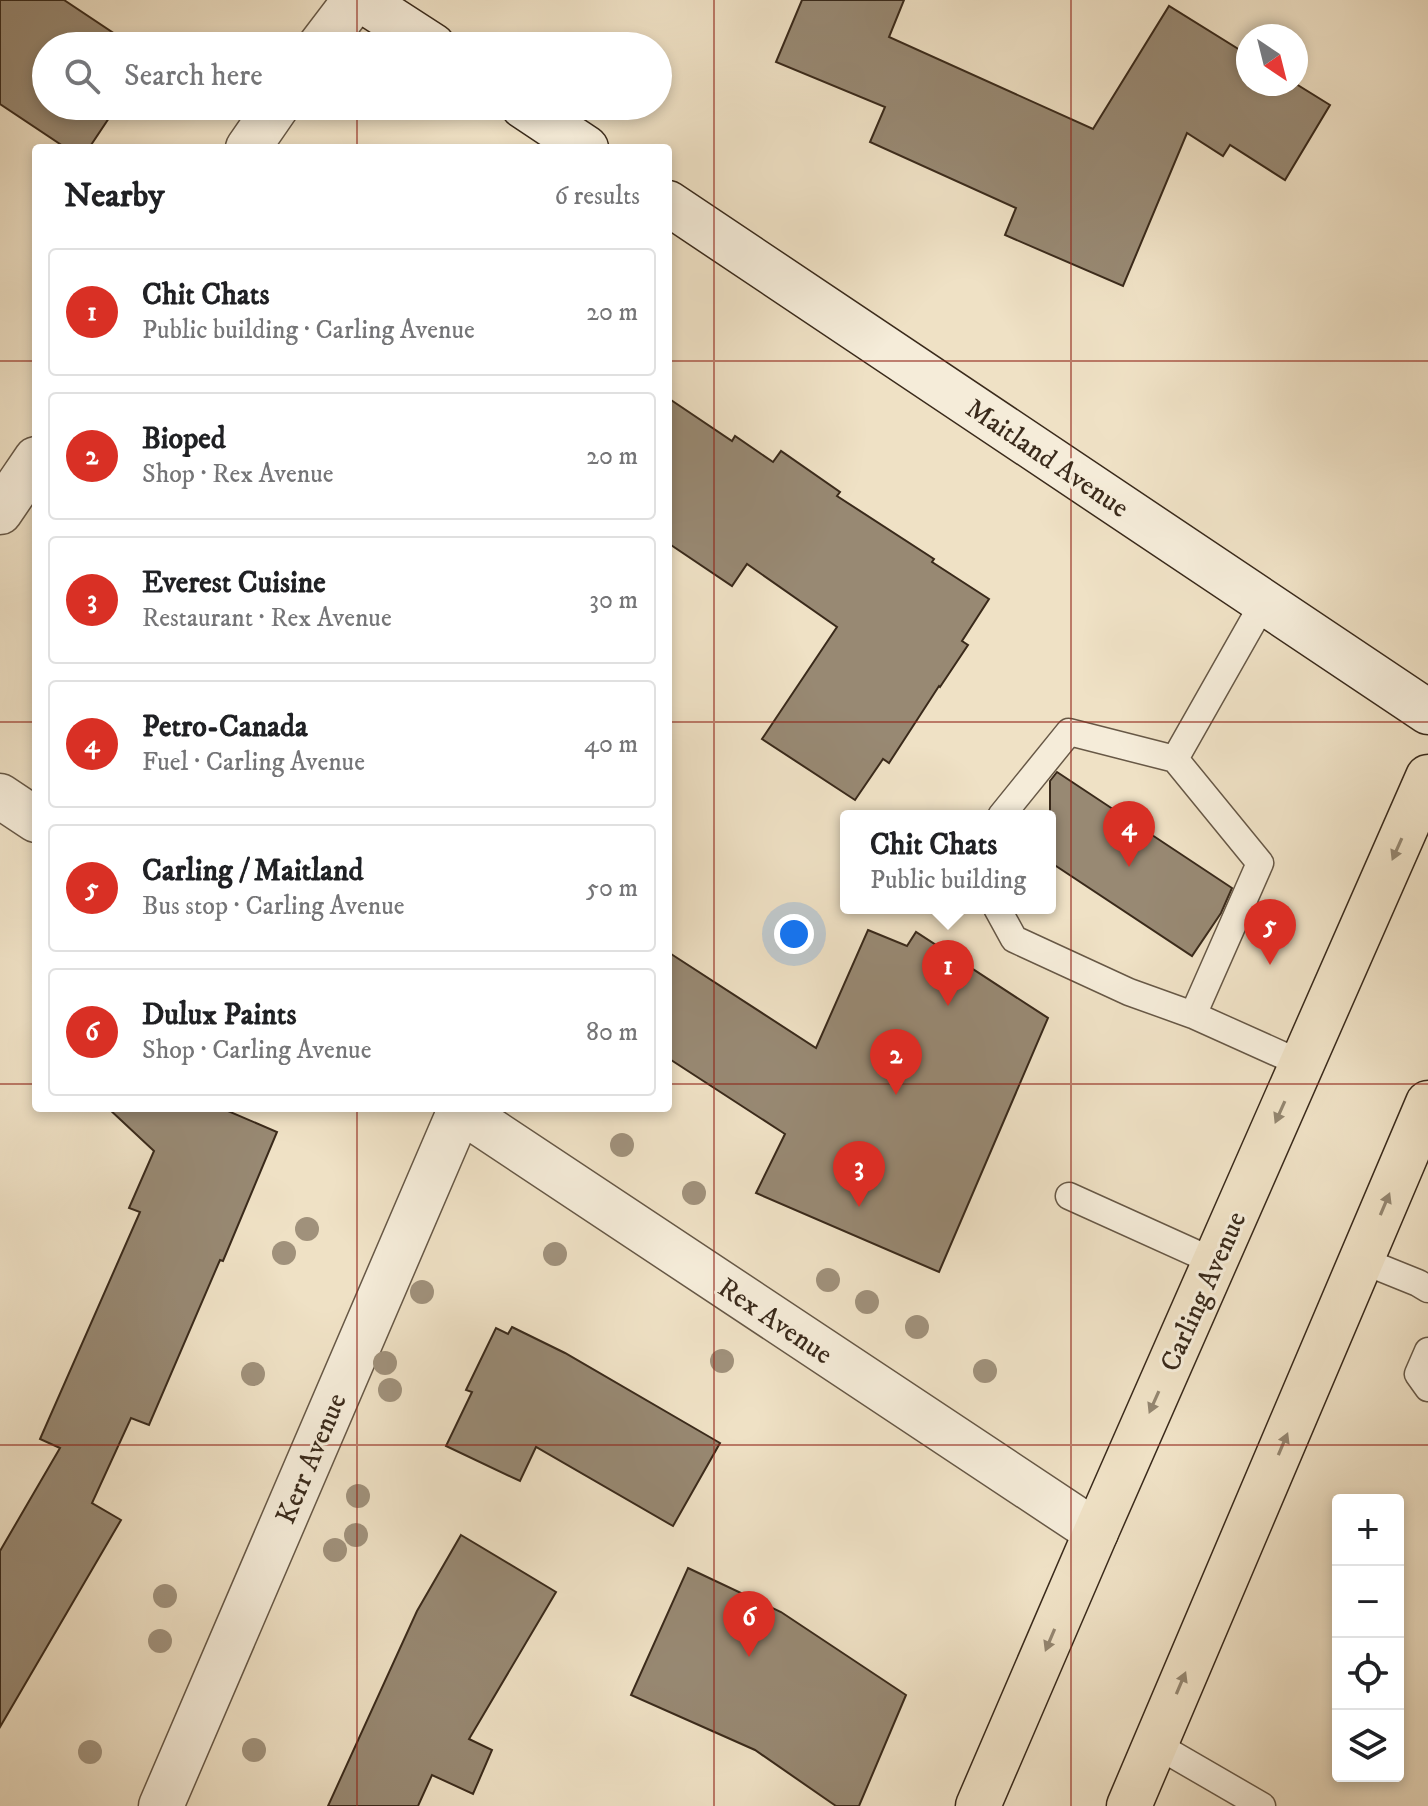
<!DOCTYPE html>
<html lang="en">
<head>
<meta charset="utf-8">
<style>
	:root { --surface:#fff; --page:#f2f2f2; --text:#202124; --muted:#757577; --line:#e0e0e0; --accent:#d93025 }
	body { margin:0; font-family:"IM FELL DW Pica",serif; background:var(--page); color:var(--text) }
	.controls { position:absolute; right:24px; bottom:24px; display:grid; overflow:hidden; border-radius:8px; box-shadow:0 4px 12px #0003 }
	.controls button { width:72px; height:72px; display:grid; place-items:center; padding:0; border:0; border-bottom:2px solid var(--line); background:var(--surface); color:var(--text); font:40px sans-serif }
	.compass { position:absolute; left:1236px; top:24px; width:72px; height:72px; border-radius:50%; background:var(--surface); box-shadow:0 4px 12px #0003; rotate:145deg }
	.you { position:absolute; left:794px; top:934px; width:28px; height:28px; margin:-20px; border:6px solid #fff; border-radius:50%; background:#1a73e8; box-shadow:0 0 0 12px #1a73e833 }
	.badge { display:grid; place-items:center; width:52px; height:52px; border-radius:50%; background:var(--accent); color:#fff; font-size:26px; font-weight:700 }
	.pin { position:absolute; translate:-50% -66px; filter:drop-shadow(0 2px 4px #0008) }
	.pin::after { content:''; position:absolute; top:42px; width:28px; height:24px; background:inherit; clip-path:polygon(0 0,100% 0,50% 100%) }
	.popup { position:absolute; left:840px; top:810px; width:216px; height:104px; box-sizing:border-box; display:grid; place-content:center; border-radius:8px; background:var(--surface); filter:drop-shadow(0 2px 6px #0005); font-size:26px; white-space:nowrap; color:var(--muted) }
	.popup b { font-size:30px; color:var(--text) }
	.popup::after { content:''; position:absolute; left:50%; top:100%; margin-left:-16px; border:16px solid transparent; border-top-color:var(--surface) }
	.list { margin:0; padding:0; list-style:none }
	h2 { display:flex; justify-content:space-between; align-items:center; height:104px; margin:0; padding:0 32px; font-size:34px }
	h2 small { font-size:26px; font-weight:400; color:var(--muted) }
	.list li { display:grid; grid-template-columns:52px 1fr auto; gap:24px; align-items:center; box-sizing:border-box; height:128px; margin:0 16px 16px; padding:0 16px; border:2px solid var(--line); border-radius:8px }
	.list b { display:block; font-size:30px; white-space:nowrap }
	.list p { margin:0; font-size:26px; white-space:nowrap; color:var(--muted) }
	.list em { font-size:26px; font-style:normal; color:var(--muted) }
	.icon { flex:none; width:44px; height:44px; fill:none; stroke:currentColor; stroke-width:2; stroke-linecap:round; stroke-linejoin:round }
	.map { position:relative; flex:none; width:1428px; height:1806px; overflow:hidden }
	.search { position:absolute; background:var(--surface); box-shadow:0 4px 12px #0003; left:32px; top:32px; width:640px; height:88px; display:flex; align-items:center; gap:20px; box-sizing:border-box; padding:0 28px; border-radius:44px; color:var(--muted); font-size:30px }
	.panel { position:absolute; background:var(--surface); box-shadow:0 4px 12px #0003; left:32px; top:144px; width:640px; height:968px; border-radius:8px }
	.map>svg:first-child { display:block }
</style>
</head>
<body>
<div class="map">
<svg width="1428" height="1806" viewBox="0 0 1428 1806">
	<rect width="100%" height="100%" fill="#efe1c5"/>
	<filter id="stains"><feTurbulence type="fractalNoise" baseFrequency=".0025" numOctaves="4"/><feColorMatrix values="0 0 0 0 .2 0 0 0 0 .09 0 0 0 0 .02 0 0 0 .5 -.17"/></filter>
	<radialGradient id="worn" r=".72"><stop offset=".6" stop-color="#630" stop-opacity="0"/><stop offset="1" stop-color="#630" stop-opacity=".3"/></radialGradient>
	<path fill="#988973" stroke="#3a2a1b" stroke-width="2" d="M0,0H64L133,46H46V106H117L89,148H66L0,104Z
		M802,0H904L889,37L1093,129L1169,6L1248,55V84H1296L1330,105L1285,180L1230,145L1223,156L1187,133L1123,286L1005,235L1016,208L870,142L885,107L776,62Z
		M668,398L732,441L735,436L773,462L781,451L840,492L837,496L934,559L932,562L989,599L962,641L968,645L940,687L939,686L889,763L883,759L855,800L762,739L837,627L747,564L732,586L668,543Z
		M1057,772L1232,888L1221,913L1192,956L1050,862V781Z
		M868,930L907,946L916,932L1048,1018L939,1272L756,1193L785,1134L668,1058V952L816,1048Z
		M108,1108H221L277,1132L223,1261L220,1260L149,1425L131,1418L92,1503L121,1520L0,1727V1551L60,1448L40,1439L140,1212L129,1208L154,1151Z
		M512,1327L565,1353L720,1443L673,1526L536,1447L520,1481L446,1446L472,1392L466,1390L496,1328L508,1334Z
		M461,1535L556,1592L469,1739L492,1750L473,1794L432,1775L418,1806H328L417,1611Z
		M688,1568L781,1612L906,1695L859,1806H836L755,1750L631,1695Z"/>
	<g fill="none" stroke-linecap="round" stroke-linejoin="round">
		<defs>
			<path id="service" d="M1264,602L1175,759L1260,863L1193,1015L1302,1064
				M1001,816L1069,732L1175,759
				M997,908L1014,939L1129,992L1193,1015
				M1069,1196L1215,1262
				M1361,1260L1418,1283L1428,1289
				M1428,1351L1418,1374L1428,1388
				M1155,1744L1262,1806"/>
			<path id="minor" d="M320,46L355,0
				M248,148L277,106
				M0,512L36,459
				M0,796L36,820
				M457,1108L1096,1532
				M161,1806L460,1110"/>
			<path id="secondary" d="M362,0L433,46
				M523,106L586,148
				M668,203L1428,712"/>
			<path id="primary" d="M978,1806L1096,1532L1428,777
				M1129,1806L1428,1103"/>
		</defs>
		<use href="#service" stroke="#675846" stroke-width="29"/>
		<use href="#minor" stroke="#675846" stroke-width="47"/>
		<use href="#secondary" stroke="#3a2a1b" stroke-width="47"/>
		<use href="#primary" stroke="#3a2a1b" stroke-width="47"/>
		<use href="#service" stroke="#f5ecd9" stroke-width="26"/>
		<use href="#minor" stroke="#f5ecd9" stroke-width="44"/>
		<use href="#secondary" stroke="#f5ecd9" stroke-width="44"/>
		<use href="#primary" stroke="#efe1c5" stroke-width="44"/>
	</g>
	<g fill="#a0917b">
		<circle cx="622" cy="1145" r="12"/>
		<circle cx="694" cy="1193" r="12"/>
		<circle cx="307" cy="1229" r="12"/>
		<circle cx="284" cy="1253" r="12"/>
		<circle cx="555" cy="1254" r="12"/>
		<circle cx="828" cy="1280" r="12"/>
		<circle cx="422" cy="1292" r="12"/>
		<circle cx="867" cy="1302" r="12"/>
		<circle cx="917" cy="1327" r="12"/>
		<circle cx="722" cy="1361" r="12"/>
		<circle cx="385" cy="1363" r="12"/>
		<circle cx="985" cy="1371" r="12"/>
		<circle cx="253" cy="1374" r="12"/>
		<circle cx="390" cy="1390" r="12"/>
		<circle cx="358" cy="1496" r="12"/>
		<circle cx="356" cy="1535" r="12"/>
		<circle cx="335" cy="1550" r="12"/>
		<circle cx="165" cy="1596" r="12"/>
		<circle cx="160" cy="1641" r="12"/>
		<circle cx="254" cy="1750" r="12"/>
		<circle cx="90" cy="1752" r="12"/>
	</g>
	<defs><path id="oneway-solid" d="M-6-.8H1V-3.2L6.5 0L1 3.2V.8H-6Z" transform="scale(2)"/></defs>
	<g fill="#948670">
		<use href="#oneway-solid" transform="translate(1397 849) rotate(114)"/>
		<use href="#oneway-solid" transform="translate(1280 1112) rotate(114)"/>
		<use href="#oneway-solid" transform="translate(1385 1204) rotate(-67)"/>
		<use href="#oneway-solid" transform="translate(1154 1402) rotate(114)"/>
		<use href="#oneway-solid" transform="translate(1283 1444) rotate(-67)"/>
		<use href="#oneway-solid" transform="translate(1050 1640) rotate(113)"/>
		<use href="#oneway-solid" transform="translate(1181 1683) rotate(-67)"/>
	</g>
	<path fill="none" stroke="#8f2418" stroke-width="2" stroke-opacity="0.55" d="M357,0V46M714,0V1806M1071,0V1806M357,106V148M0,361H36M668,361H1428M0,722H36M668,722H1428M0,1084H36M668,1084H1428M357,1108V1806M0,1445H1428"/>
	<g text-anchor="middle" stroke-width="6" stroke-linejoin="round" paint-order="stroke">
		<g font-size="28" fill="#3a2a1b" stroke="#f5ecd9">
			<text transform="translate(1048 457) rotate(34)" y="10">Maitland Avenue</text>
			<text transform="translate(1202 1291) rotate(-66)" y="10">Carling Avenue</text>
			<text transform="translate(776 1320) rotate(34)" y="10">Rex Avenue</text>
			<text transform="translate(310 1458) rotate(-67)" y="10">Kerr Avenue</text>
		</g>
	</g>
	<rect width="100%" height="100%" filter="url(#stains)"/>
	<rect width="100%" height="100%" fill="url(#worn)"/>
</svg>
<div class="controls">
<button>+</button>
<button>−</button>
<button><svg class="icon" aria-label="locate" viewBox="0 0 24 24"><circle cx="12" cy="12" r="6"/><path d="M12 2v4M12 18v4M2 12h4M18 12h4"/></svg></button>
<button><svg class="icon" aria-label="layers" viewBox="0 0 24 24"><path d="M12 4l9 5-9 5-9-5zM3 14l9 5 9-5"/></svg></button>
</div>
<svg class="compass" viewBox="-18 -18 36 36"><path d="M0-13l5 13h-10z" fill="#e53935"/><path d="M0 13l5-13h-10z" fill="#757577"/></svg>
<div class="you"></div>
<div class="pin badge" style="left:948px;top:1006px">1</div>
<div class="popup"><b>Chit Chats</b>Public building</div>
<div class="pin badge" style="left:896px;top:1095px">2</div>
<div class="pin badge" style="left:859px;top:1207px">3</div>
<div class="pin badge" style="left:1129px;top:867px">4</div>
<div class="pin badge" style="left:1270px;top:965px">5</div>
<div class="pin badge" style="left:749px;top:1657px">6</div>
<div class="search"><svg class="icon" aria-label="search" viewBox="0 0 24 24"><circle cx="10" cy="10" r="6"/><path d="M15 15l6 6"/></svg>Search here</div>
<section class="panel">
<h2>Nearby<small>6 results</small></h2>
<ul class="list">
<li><span class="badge">1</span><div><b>Chit Chats</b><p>Public building · Carling Avenue</p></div><em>20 m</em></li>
<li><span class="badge">2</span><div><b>Bioped</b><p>Shop · Rex Avenue</p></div><em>20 m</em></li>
<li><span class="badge">3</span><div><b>Everest Cuisine</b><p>Restaurant · Rex Avenue</p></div><em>30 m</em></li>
<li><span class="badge">4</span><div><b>Petro-Canada</b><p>Fuel · Carling Avenue</p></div><em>40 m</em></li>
<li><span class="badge">5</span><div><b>Carling / Maitland</b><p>Bus stop · Carling Avenue</p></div><em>50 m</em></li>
<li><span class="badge">6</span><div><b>Dulux Paints</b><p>Shop · Carling Avenue</p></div><em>80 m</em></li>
</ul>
</section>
</div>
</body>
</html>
